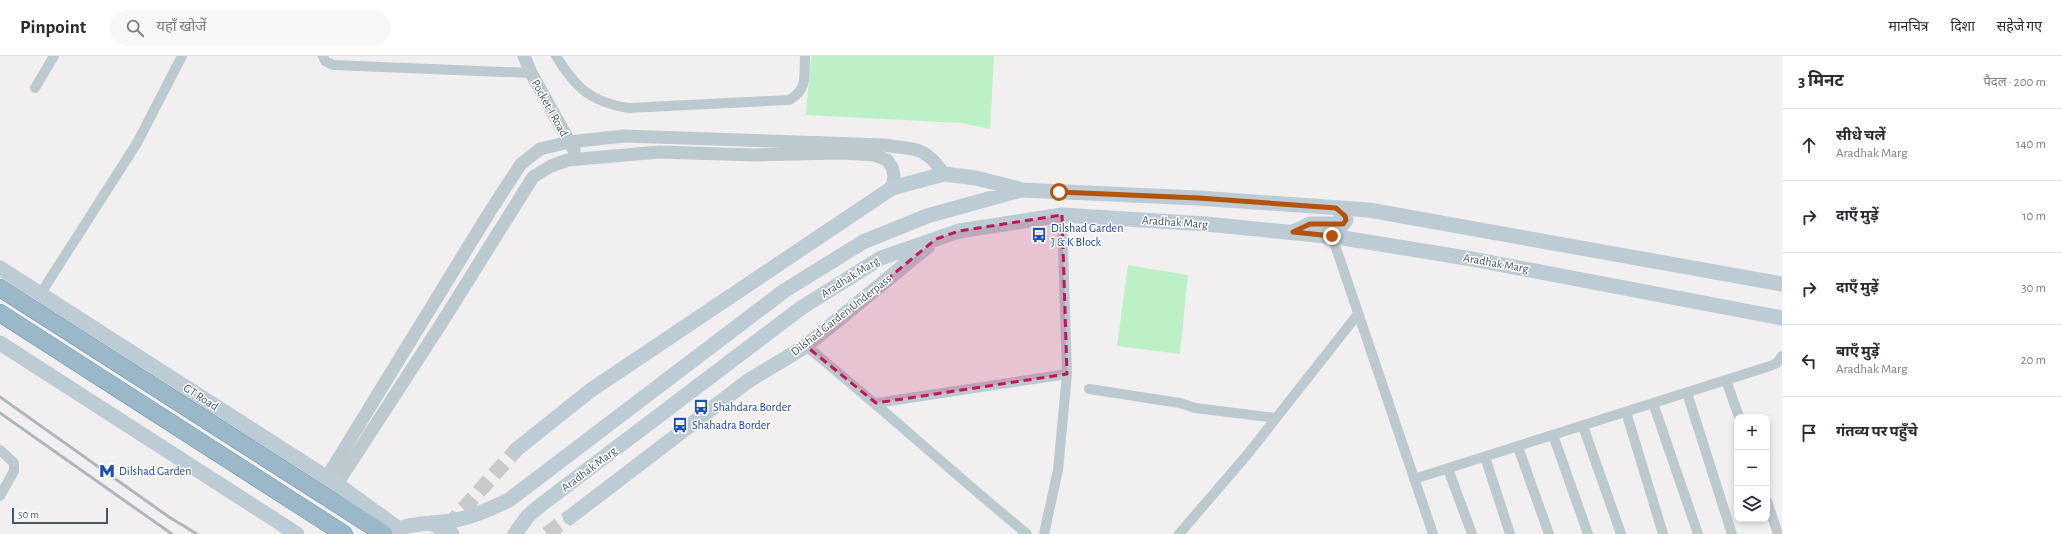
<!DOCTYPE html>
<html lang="hi">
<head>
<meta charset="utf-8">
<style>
	:root { --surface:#fff; --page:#f7f7f7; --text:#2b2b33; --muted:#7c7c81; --line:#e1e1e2 }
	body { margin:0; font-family:"Alegreya Sans","Noto Sans Devanagari",sans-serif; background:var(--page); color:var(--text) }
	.controls { position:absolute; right:12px; bottom:12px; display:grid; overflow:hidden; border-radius:8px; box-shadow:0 2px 6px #0003 }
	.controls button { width:36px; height:36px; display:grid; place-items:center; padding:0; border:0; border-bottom:1px solid var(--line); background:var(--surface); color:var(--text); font:20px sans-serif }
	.scale { position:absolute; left:12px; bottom:10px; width:96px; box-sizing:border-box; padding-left:4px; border:2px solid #46565d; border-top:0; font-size:11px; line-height:14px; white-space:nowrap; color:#46565d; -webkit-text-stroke:3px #fff; paint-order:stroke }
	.stop { position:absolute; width:12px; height:12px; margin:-9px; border:3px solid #b45309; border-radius:50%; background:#fff }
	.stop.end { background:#b45309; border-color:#fff; box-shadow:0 1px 4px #0008 }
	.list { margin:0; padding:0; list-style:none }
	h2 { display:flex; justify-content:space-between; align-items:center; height:52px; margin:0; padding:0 16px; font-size:17px }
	h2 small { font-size:13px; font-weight:400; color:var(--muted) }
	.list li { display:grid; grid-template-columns:26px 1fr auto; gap:12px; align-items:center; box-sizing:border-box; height:72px; padding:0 16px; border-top:1px solid var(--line) }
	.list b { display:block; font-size:15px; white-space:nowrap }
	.list p { margin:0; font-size:13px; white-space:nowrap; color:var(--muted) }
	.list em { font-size:13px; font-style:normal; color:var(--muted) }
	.icon { flex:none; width:22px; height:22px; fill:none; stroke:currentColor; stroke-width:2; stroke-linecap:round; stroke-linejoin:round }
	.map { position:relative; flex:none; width:1782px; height:478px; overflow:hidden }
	header { display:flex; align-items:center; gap:24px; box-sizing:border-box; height:56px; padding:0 20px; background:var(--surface); border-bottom:1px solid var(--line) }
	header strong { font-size:19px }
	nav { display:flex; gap:22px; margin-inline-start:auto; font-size:14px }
	.search { width:280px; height:36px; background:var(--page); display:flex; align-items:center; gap:10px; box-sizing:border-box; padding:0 14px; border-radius:22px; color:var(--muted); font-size:15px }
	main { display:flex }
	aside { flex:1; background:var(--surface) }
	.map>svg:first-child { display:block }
</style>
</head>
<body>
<header>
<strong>Pinpoint</strong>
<div class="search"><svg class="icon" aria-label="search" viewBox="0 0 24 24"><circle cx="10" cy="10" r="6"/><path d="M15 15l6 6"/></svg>यहाँ खोजें</div>
<nav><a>मानचित्र</a><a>दिशा</a><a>सहेजे गए</a></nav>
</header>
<main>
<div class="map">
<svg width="1782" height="478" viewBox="0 0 1782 478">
	<rect width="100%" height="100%" fill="#f2eff0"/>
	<path fill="#bcf1c8" d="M811,0H994L990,73L961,67L806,59Z
		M1128,209L1188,219L1180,298L1117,290Z"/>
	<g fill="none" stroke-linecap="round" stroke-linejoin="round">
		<path stroke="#c7c9cb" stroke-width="15" stroke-dasharray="15 8" stroke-linecap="butt" d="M448,470L517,393
			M547,478L570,461"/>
		<defs>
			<path id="trunk" d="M0,232L384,478
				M0,257L344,478"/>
		</defs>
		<use href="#trunk" stroke="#7096ac" stroke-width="18"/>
		<path stroke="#bcc9cf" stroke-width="10" d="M323,0L325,5L333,9L531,17
			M556,0C575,31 590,46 628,52L789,44C808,34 804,19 805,0
			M35,32L54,0
			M1332,180L1433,478
			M41,237L137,87L182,0
			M806,290C881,351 952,416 1027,478
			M1726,324L1739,361
			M1089,333L1180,347L1195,352L1276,362
			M1687,337L1732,478
			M876,347L1067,318
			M1653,347L1698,478
			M1626,356L1663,478
			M1583,370L1621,478
			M1553,379L1588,478
			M1518,391L1549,478
			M0,394L14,407V415L0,440
			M1485,401L1510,478
			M1448,413L1472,478
			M1414,423L1770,310L1777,307L1782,300
			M1767,445L1778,478
			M1044,478L1058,414L1067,318L1062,159
			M1179,478L1247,399L1358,258"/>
		<path stroke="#bcc9cf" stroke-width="13" d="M524,0L531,17L574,94
			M327,421L489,157L521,108L540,93L569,86L624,80L884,89C916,94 924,89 944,118
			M337,428L441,268L533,121L551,110L568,104L660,96L754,99L841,97L874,99L887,104L892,111L894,120L892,132"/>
		<path stroke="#bccbd4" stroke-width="15" d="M1293,176L1310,168H1343L1346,164L1345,160L1336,152
			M0,212L337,428L399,473
			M0,287L297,478
			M517,393L591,334L892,132L944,118L976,122L1019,133
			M570,461L748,325L806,290L928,190
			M431,467L452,478
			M389,478C408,466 430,468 452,465C472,461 491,453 509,444L784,235L863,186L927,160L1021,134L1198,142L1369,154L1782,228
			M515,478L528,460L537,452L801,252L881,202L959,175L1062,159L1206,168L1337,181L1472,203L1782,262"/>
		<use href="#trunk" stroke="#9ab8c8" stroke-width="17"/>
		<path stroke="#b1b6ba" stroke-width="3" d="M0,341L169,461L197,478
			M0,357L172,478"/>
	</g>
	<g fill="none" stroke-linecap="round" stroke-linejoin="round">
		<path stroke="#b45309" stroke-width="5" d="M1059,136L1198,142L1336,152L1345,160L1346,164L1343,168H1310L1293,176L1332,180"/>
	</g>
	<path fill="#c2185b" fill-opacity="0.2" stroke="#c2185b" stroke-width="3" stroke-dasharray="8 5" stroke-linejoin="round" d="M1062,159L1067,318L876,347L806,290L936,183L959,175Z"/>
	<defs>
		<symbol id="bus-bare" viewBox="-9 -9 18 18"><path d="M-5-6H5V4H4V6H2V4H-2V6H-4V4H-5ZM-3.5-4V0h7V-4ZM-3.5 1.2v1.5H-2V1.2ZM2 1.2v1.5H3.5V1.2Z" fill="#1a4fb4" stroke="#fff" stroke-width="2.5" paint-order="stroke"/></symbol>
		<symbol id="metro-bare" viewBox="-9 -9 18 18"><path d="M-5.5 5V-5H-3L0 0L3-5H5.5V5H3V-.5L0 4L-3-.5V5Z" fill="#1a4fb4" stroke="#fff" stroke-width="2.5" paint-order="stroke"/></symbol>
	</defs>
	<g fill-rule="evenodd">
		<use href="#bus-bare" x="1028" y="168" width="22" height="22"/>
		<use href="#bus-bare" x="690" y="340" width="22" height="22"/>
		<use href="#bus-bare" x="669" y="358" width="22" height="22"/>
		<use href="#metro-bare" x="96" y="404" width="22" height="22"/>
	</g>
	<g text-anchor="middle" stroke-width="3" stroke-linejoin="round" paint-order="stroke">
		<g font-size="12" fill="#46565d" stroke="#fff">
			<text transform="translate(550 52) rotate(61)" y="4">Pocket-I Road</text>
			<text transform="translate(1175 166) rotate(4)" y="4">Aradhak Marg</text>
			<text transform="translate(1496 207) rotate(10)" y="4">Aradhak Marg</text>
			<text transform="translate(850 221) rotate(-32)" y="4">Aradhak Marg</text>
			<text transform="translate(841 259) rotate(-38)" y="4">Dilshad Garden Underpass</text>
			<text transform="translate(201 341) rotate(33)" y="4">GT Road</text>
			<text transform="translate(589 413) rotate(-37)" y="4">Aradhak Marg</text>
		</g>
		<g font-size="12" fill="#164399" stroke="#fff" text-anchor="start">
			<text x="1051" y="176">Dilshad Garden<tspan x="1051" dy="14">J &amp; K Block</tspan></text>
			<text x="713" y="355">Shahdara Border</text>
			<text x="692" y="373">Shahadra Border</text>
			<text x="119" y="419">Dilshad Garden</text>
		</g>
	</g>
</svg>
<div class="controls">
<button>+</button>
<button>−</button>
<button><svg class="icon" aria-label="layers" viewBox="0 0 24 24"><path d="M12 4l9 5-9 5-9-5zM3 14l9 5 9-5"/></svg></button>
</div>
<div class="scale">50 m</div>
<div class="stop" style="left:1059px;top:136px"></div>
<div class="stop end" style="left:1332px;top:180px"></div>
</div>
<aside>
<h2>3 मिनट<small>पैदल · 200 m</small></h2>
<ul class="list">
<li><svg class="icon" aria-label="ahead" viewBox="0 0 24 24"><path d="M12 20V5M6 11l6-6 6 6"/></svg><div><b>सीधे चलें</b><p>Aradhak Marg</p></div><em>140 m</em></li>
<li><svg class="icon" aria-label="right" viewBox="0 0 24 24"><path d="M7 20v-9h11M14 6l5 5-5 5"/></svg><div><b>दाएँ मुड़ें</b></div><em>10 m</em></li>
<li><svg class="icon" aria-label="right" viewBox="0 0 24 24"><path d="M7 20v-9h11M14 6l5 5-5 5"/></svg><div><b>दाएँ मुड़ें</b></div><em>30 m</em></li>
<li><svg class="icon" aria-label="left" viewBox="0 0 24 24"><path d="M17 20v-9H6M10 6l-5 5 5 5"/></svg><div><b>बाएँ मुड़ें</b><p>Aradhak Marg</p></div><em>20 m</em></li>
<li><svg class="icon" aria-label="arrive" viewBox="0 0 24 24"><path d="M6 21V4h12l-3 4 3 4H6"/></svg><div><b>गंतव्य पर पहुँचे</b></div></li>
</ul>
</aside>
</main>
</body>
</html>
